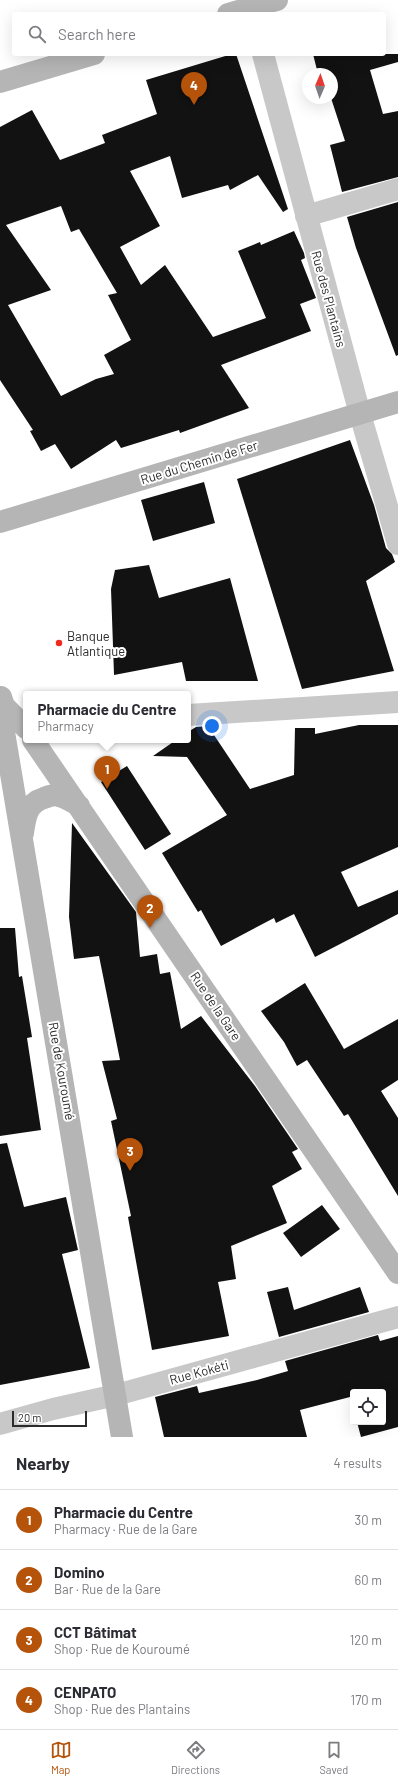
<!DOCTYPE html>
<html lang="en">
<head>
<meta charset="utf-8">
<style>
	:root { --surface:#fff; --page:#f7f7f7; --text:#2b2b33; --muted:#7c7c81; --line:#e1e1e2; --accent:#b45309 }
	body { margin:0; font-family:Barlow,sans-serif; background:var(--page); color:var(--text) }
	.controls { position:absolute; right:12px; bottom:12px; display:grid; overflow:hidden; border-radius:4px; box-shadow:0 4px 16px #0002 }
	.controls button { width:36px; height:36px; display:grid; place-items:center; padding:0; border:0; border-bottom:1px solid var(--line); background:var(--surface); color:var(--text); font:20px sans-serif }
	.compass { position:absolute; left:302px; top:68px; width:36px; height:36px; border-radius:50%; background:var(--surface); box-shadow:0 4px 16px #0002; rotate:2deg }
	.scale { position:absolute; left:12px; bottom:10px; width:75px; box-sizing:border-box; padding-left:4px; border:2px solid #2b2b2b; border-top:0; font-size:11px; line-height:14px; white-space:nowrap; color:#2b2b2b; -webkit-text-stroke:3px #fff; paint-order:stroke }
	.you { position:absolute; left:212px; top:726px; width:14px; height:14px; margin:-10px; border:3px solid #fff; border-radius:50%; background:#1a73e8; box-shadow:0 0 0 6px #1a73e833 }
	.badge { display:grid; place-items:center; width:26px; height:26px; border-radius:50%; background:var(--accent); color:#fff; font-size:13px; font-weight:700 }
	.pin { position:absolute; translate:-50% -33px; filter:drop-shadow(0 1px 2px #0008) }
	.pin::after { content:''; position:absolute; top:21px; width:14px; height:12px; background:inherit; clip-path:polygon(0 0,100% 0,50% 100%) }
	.popup { position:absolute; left:23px; top:691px; width:168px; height:52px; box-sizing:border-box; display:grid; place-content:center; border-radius:4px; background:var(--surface); filter:drop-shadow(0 1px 3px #0005); font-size:13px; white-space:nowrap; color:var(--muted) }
	.popup b { font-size:15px; color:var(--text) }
	.popup::after { content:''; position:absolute; left:50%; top:100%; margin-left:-8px; border:8px solid transparent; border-top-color:var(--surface) }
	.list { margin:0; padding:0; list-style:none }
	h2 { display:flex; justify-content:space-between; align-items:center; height:52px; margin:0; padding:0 16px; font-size:17px }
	h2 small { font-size:13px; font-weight:400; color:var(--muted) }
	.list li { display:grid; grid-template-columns:26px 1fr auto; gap:12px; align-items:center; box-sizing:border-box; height:60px; padding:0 16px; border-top:1px solid var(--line) }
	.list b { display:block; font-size:15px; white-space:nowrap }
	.list p { margin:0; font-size:13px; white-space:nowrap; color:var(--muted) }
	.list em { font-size:13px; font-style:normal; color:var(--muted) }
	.icon { flex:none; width:22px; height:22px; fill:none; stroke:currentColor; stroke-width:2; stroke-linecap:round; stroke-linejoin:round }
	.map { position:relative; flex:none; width:398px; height:1437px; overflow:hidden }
	.search { position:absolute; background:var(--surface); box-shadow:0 4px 16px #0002; left:12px; right:12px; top:12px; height:44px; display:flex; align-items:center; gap:10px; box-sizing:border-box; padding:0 14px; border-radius:4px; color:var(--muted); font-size:15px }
	.sheet { height:292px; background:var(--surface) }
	nav { display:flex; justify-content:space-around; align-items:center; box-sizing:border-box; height:56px; border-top:1px solid var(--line); background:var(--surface); font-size:11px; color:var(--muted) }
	nav a { display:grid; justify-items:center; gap:2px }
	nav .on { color:var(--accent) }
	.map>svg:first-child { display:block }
</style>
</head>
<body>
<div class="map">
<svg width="398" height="1437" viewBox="0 0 398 1437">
	<rect width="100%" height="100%" fill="#fff"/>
	<path fill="#121212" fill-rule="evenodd" d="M232,54H236L288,209L283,212L258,175L230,190L228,185L182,198L170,156L130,171L160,226L120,247L141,285L165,265L213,337L266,318L238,251L260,242L261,245L294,231L304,253L305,258L301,260L316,298L300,304L311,331L221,365L249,408L180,433L179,430L121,448L116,440L71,469L55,444L41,451L30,431L33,430L0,380V127L32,110L60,160L105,143L102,135L157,114L146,80ZM61,206L71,232L79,229L117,293L108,295L131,340L104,355L114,374L96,379L61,396L8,305L51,290L6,225Z
		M313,54H398V62L370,70L383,114L398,111V177L342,192L330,145L345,141L331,98L332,74H318Z
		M398,202V355L396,356L356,248L347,217Z
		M350,440L374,505L386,548L392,554L395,562L366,581L394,671L302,689L237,479Z
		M204,482L215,523L153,541L141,500Z
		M149,565L159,598L230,578L258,681H186L182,662L114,675L111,589L115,570Z
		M359,725H398V847L341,872L358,907L398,890V914L315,957L294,914L276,923L274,918L221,946L201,910L198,912L162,853L227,815L187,757L153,756L176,740H188V732L196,727L208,726L250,789L294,775L295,728H315V734Z
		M127,766L171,834L145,850L101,782Z
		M72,823L136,912L140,957L157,954L160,974L170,972L181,1029L201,1016L255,1086L298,1149L292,1152L302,1169L272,1186L287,1223L231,1246L236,1279L218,1282L229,1336L152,1350L128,1217L131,1216L111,1121L117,1119L102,1061L120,1060L99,956L74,959L69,917Z
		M0,928H15L19,977L22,976L32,1037L27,1038L41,1130L0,1136Z
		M305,983L344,1049L398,1019V1080L381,1091L398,1118V1196L348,1114L344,1116L307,1060L297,1066L284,1042L261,1011Z
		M7,1143L24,1207L66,1197L78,1250L62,1254L90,1368L0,1385V1144Z
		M322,1205L340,1229L301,1257L283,1233Z
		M288,1287L294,1310L360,1287L369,1312L279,1337L267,1292Z
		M378,1335L380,1341L398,1336V1427L361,1437L357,1422H383V1392H353V1409L350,1397L300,1410L307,1437H164L155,1397L197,1386L199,1393L257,1380L288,1371L285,1361Z"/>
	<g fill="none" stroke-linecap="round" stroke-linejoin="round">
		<path stroke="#c8c8c8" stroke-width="22" d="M263,54L360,414L398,544
			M306,216L398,189
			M188,715L398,702
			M0,1424L53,1409L116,1395L398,1317"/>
		<path stroke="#b5b5b5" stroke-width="22" d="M228,14L277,0
			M0,82L94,54
			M0,522L398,402
			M1,697L4,706L26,728
			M4,706L3,726L122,1437
			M33,740L398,1273
			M23,833C25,818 27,803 44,798C49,796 54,794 59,796C66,798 73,802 79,806"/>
	</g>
	<circle fill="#f12a1f" stroke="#fff" stroke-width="1.5" cx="59" cy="643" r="4"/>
	<g text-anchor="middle" stroke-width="4" stroke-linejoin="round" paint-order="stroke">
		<g font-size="13" fill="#2b2b2b" stroke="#fff">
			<text transform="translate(329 299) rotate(75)" y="5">Rue des Plantains</text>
			<text transform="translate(199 462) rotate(-17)" y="5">Rue du Chemin de Fer</text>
			<text transform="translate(216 1006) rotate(56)" y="5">Rue de la Gare</text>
			<text transform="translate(62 1071) rotate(80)" y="5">Rue de Kouroumé</text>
			<text transform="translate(199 1372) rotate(-15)" y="5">Rue Kokéti</text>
		</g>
		<g font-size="13" fill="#2b2b2b" stroke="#fff" text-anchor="start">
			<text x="67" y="641">Banque<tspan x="67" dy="15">Atlantique</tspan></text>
		</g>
	</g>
</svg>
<div class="controls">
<button><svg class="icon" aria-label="locate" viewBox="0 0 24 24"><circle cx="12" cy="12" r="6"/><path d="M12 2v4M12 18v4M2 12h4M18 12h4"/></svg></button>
</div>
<svg class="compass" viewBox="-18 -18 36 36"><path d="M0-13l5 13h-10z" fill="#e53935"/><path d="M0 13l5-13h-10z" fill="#7c7c81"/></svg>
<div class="scale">20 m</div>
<div class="you"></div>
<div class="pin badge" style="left:107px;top:789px">1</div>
<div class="popup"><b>Pharmacie du Centre</b>Pharmacy</div>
<div class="pin badge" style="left:150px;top:928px">2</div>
<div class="pin badge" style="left:130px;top:1171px">3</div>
<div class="pin badge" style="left:194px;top:105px">4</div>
<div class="search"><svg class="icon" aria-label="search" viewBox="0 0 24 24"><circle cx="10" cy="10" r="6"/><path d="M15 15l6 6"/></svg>Search here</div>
</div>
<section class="sheet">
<h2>Nearby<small>4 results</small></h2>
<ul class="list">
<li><span class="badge">1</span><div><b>Pharmacie du Centre</b><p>Pharmacy · Rue de la Gare</p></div><em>30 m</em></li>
<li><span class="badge">2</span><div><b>Domino</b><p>Bar · Rue de la Gare</p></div><em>60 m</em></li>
<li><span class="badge">3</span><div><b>CCT Bâtimat</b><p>Shop · Rue de Kouroumé</p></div><em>120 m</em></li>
<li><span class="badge">4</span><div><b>CENPATO</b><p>Shop · Rue des Plantains</p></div><em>170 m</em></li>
</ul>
</section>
<nav>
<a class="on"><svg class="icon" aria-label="map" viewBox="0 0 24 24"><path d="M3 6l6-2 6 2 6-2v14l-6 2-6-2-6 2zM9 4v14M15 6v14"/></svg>Map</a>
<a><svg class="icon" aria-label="directions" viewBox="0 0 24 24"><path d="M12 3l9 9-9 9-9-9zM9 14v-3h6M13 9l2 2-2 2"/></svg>Directions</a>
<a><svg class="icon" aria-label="saved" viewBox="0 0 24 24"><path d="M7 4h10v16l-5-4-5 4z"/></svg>Saved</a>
</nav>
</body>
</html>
